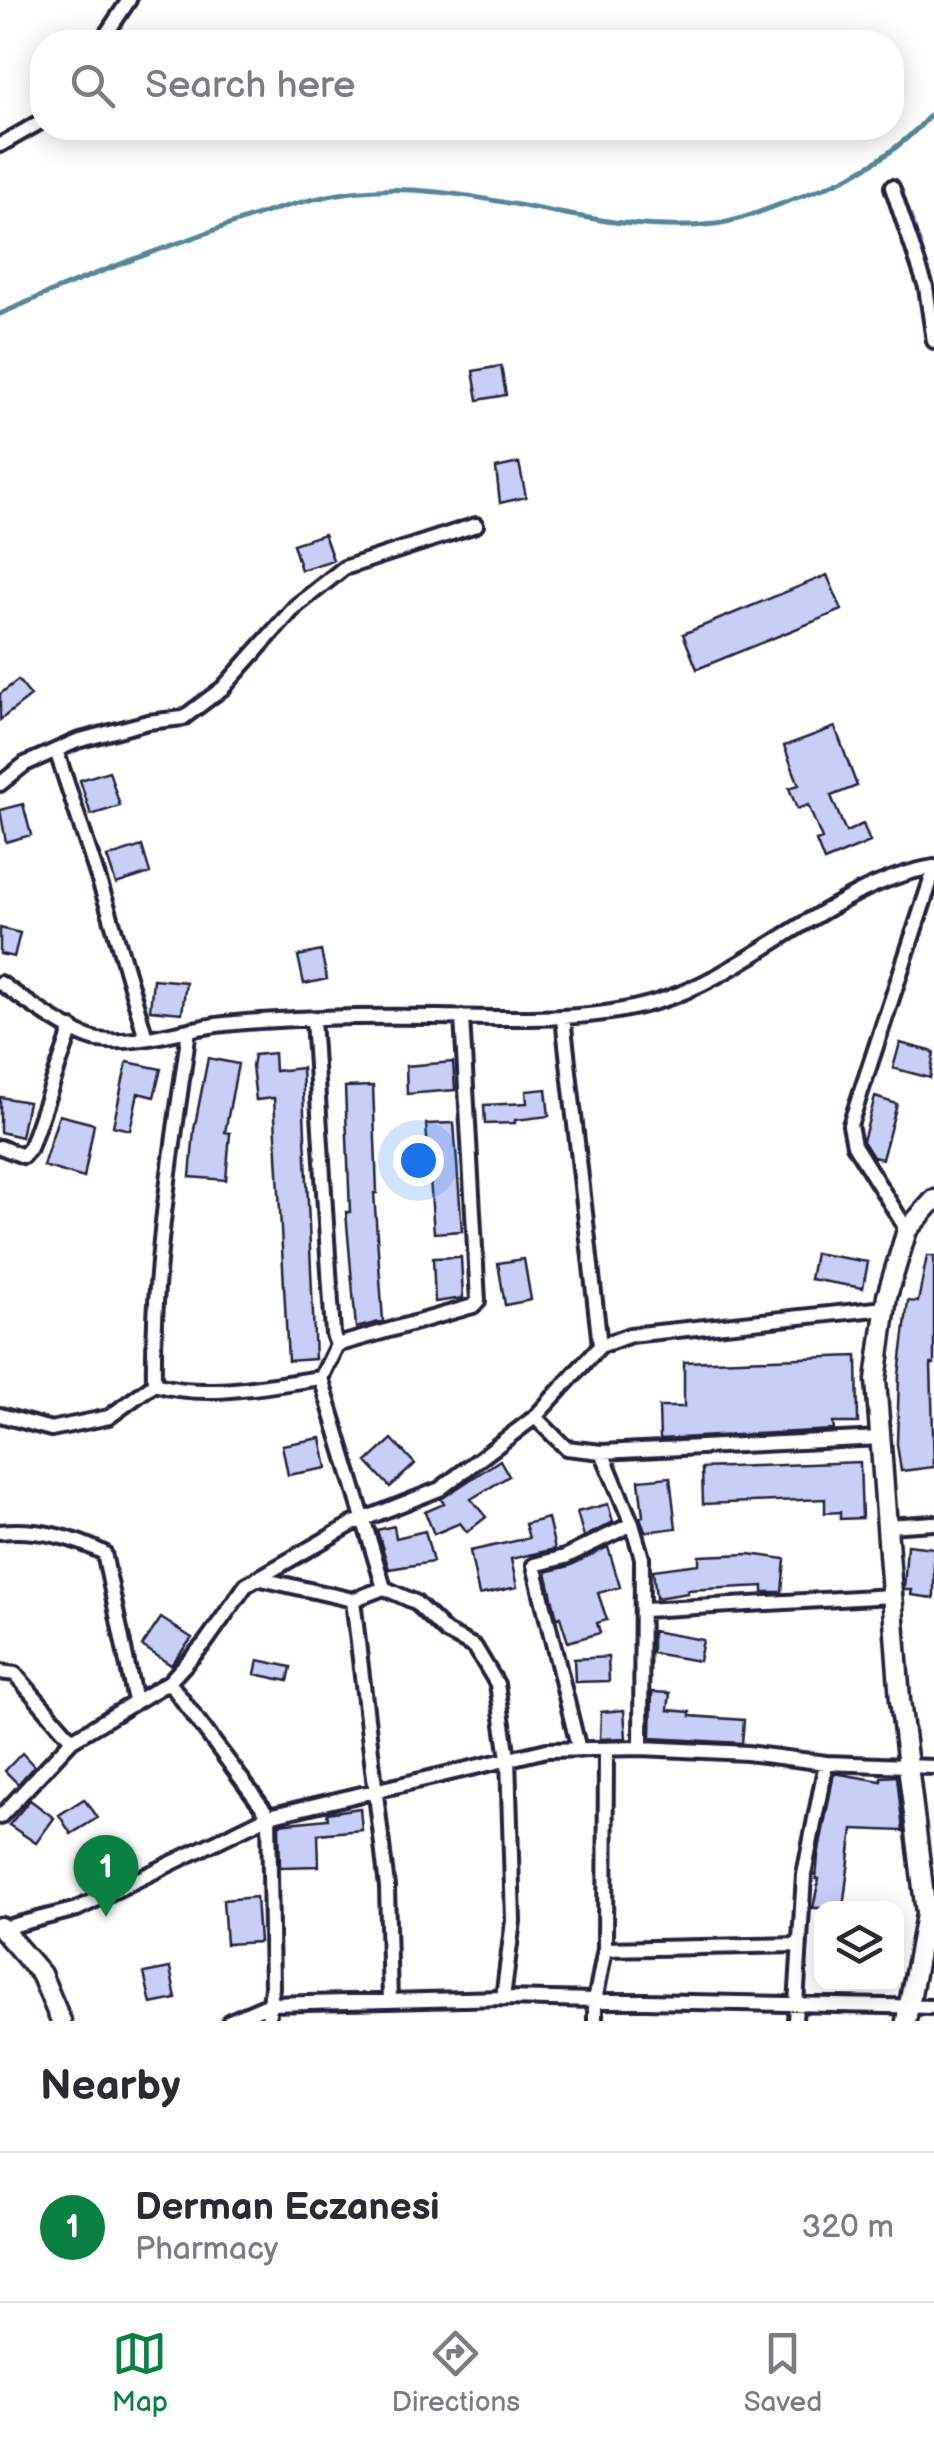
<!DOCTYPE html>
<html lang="en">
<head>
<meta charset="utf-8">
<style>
	:root { --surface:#fff; --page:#f7f7f7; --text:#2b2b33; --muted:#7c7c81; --line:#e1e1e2; --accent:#0b8043 }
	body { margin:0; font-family:"Balsamiq Sans",sans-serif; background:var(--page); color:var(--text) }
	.controls { position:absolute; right:30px; bottom:30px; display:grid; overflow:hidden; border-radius:20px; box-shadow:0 5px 25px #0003 }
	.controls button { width:90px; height:90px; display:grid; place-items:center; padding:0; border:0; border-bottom:2px solid var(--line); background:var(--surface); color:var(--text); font:50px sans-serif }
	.you { position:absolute; left:418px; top:1160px; width:35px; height:35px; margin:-25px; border:8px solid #fff; border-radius:50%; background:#1a73e8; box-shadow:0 0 0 15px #1a73e833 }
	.badge { display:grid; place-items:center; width:65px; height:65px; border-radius:50%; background:var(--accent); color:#fff; font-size:32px; font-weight:700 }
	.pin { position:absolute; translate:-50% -82px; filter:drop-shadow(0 2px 5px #0008) }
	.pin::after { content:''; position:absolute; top:52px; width:35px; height:30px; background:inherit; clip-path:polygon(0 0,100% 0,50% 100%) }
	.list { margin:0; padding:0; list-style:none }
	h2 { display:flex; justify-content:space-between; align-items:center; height:130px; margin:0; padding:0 40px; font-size:42px }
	h2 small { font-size:32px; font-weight:400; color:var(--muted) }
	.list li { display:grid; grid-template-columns:65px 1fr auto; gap:30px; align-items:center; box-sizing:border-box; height:150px; padding:0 40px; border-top:2px solid var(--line) }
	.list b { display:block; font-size:38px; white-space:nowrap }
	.list p { margin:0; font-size:32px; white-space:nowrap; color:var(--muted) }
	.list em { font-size:32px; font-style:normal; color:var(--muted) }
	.icon { flex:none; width:55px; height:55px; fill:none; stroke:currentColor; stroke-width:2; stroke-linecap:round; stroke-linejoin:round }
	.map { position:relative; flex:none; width:934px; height:2021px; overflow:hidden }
	.search { position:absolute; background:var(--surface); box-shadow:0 5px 25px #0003; left:30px; right:30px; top:30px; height:110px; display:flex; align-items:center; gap:25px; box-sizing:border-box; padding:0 35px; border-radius:40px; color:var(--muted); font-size:38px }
	.sheet { height:280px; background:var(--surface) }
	nav { display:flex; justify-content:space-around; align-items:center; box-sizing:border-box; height:140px; border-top:2px solid var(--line); background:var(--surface); font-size:28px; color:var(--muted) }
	nav a { display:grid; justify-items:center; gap:5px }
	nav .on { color:var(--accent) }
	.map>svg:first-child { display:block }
</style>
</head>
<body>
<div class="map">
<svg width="934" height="2021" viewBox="0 0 934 2021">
	<rect width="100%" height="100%" fill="#fff"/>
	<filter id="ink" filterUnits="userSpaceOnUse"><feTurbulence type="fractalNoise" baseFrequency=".01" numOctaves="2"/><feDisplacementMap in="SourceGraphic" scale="20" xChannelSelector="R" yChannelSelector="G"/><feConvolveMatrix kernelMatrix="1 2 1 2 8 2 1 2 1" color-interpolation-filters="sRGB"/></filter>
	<g filter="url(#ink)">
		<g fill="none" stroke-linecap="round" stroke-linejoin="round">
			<path stroke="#578699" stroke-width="5" d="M0,314C65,285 131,259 198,236C248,218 300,199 352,192C470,176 593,239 715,224C744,220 774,206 802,196C854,178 897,154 934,111"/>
		</g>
		<path fill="#c9cef6" stroke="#22223b" stroke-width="2.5" d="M501,366L506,395L478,400L473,371Z
			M519,463L526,497L500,503L496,468Z
			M324,534L333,560L301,570L293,544Z
			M827,575L842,610L697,669L683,634Z
			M18,680L31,696L0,720V694Z
			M835,727L857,786L831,796L846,832L863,824L870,842L824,861L816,841L822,839L808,805L797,809L789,788L799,785L784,746Z
			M109,771L120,806L91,815L80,780Z
			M23,804L31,835L6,842L0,810Z
			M142,846L150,873L116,884L107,857Z
			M0,928L20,933L14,957L0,954Z
			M321,951L327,979L304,984L298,956Z
			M153,979L186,982L182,1013L150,1010Z
			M900,1043L934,1052L930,1078L893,1068Z
			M274,1053L275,1071L302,1068L315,1359L288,1361L274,1098L256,1100L252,1066L254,1055Z
			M208,1058L238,1064L225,1132L230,1133L226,1180L190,1177L194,1130Z
			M127,1062L161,1069L154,1097L138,1093L130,1130L113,1126Z
			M453,1062L455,1090L407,1094L406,1066Z
			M373,1086L377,1193H374L383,1321L356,1328L346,1212H350L345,1087Z
			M546,1089L549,1116L515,1120V1123L485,1124L484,1105L527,1103L526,1091Z
			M0,1097L28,1102L21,1137L0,1132Z
			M875,1097L897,1104L882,1159L873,1157L863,1141Z
			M59,1115L94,1124L84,1178L43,1166Z
			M454,1123L462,1231L434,1233L426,1124Z
			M815,1253L868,1262L863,1288L810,1279Z
			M927,1256H934V1364H931L934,1467L901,1471L897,1444L899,1375L908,1301L918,1302Z
			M461,1257L463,1298L435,1302L433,1258Z
			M524,1259L531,1300L505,1305L498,1263Z
			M857,1356L858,1423H833L834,1430L660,1439L659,1407H684V1362Z
			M321,1438L327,1468L288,1475L282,1445Z
			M392,1439L415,1464L390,1487L367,1462Z
			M500,1460L509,1476L471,1499L486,1517L467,1532L460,1523L434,1534L425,1512L444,1504L441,1499Z
			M860,1462L862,1518L840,1519V1512L825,1513V1499L703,1504L702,1468Z
			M670,1477L676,1528L645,1532L640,1517L643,1516L639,1480Z
			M608,1504L613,1522L584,1537L577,1512Z
			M548,1518L555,1549L511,1559L517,1587L479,1595L470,1551L529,1538L525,1524Z
			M394,1526L396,1538L425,1531L433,1562L389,1569L377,1530Z
			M907,1545L934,1548V1598L911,1595L912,1590H904Z
			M608,1547L620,1587L598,1593L607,1620L597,1623L600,1633L568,1642L560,1617L557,1618L546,1572L569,1566Z
			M749,1554L785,1559L782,1592H763V1586L687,1590L688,1593L656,1598L653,1570L699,1564V1556Z
			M161,1618L192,1638L171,1665L142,1646Z
			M652,1631L703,1640L699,1661L652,1653Z
			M608,1657L609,1681L575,1682L574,1659Z
			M258,1660L291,1667L288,1681L255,1674Z
			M652,1692L670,1693L668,1710L690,1712V1716L744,1720L742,1743L651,1738Z
			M624,1710L626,1738L600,1739L601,1712Z
			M22,1753L34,1766L18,1784L5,1771Z
			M834,1773L881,1781V1777L897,1776L903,1831L853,1829L843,1908H813L819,1879H816L818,1856Z
			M84,1799L97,1818L71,1834L59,1815Z
			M30,1800L54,1818L36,1843L9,1825Z
			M360,1808L362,1830L318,1834L319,1866L280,1867L279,1824L328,1819L327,1813Z
			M256,1897L259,1942L226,1944L223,1900Z
			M170,1968L176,1999L151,2004L144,1973Z"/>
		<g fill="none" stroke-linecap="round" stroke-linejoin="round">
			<defs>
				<path id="street" d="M101,42L129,0
					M0,145L42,121
					M892,187L926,287L934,341
					M56,750L109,911L146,1038
					M0,784L25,764L77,741L148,722L183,718L223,688L296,606L344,568L476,525
					M0,983C22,998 73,1036 98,1040C140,1046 183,1028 225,1024C295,1017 367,1016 437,1017C509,1018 586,1023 656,1002C751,974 834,883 934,867
					M563,1018L600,1346
					M313,1019L333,1334L337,1345L321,1378L384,1588
					M0,1147L23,1156L30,1148L72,1028
					M907,1230L854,1145L850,1125L934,871
					M337,1345L473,1306L478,1301L462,1017
					M154,1384C152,1266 173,1147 189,1030
					M154,1384C207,1400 268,1385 321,1378
					M0,1415L51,1429L109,1417L154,1384
					M535,1417L566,1448L602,1452L880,1438
					M602,1452L632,1524L642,1558L641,1748
					M887,1526L934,1523
					M0,1532C35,1528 73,1537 104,1553L135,1701
					M257,1578L353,1600L384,1588L415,1602L446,1632L475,1647L497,1684L508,1758L513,1921L503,1998
					M353,1600L387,1887L390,2001
					M644,1610L892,1596
					M0,1672L15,1674L72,1740
					M169,1682L269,1816L272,1987L268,2021
					M579,1750L534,1565L565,1557L632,1524
					M0,1817L72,1740L169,1682L205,1643L246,1585L354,1523L440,1489L535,1417L600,1346L630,1335L885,1308
					M3,1928L77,1909L269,1816L547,1750L641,1748L747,1753L826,1763L934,1767
					M605,1949L798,1945
					M230,2021L270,2004L503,1998L934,2007
					M595,2021V2001L605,1949L606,1749
					M795,2021L804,1875L826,1763"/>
				<path id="secondary" d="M926,1913L900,1700L876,1380L887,1296L907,1230L934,1200
					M0,1927L41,1974L61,2021
					M906,2021L928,1904"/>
			</defs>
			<use href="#street" stroke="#22223b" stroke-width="20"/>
			<use href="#secondary" stroke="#22223b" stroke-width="25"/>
			<use href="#street" stroke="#fff" stroke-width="12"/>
			<use href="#secondary" stroke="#fff" stroke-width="18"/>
		</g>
	</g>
</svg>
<div class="controls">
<button><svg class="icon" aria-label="layers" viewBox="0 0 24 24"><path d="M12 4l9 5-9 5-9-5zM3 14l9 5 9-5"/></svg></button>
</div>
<div class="you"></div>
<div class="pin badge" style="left:106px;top:1917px">1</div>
<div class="search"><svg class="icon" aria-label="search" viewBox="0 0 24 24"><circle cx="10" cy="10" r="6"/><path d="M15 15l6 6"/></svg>Search here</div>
</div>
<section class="sheet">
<h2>Nearby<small></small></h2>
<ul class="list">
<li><span class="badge">1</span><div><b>Derman Eczanesi</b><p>Pharmacy</p></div><em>320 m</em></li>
</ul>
</section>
<nav>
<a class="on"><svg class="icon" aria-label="map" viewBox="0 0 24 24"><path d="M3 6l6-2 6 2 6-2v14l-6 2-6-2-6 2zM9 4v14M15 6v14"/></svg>Map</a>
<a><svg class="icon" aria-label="directions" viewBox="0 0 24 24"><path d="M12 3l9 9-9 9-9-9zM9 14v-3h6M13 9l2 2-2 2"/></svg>Directions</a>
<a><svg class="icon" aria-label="saved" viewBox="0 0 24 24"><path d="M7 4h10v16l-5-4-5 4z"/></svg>Saved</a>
</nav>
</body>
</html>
